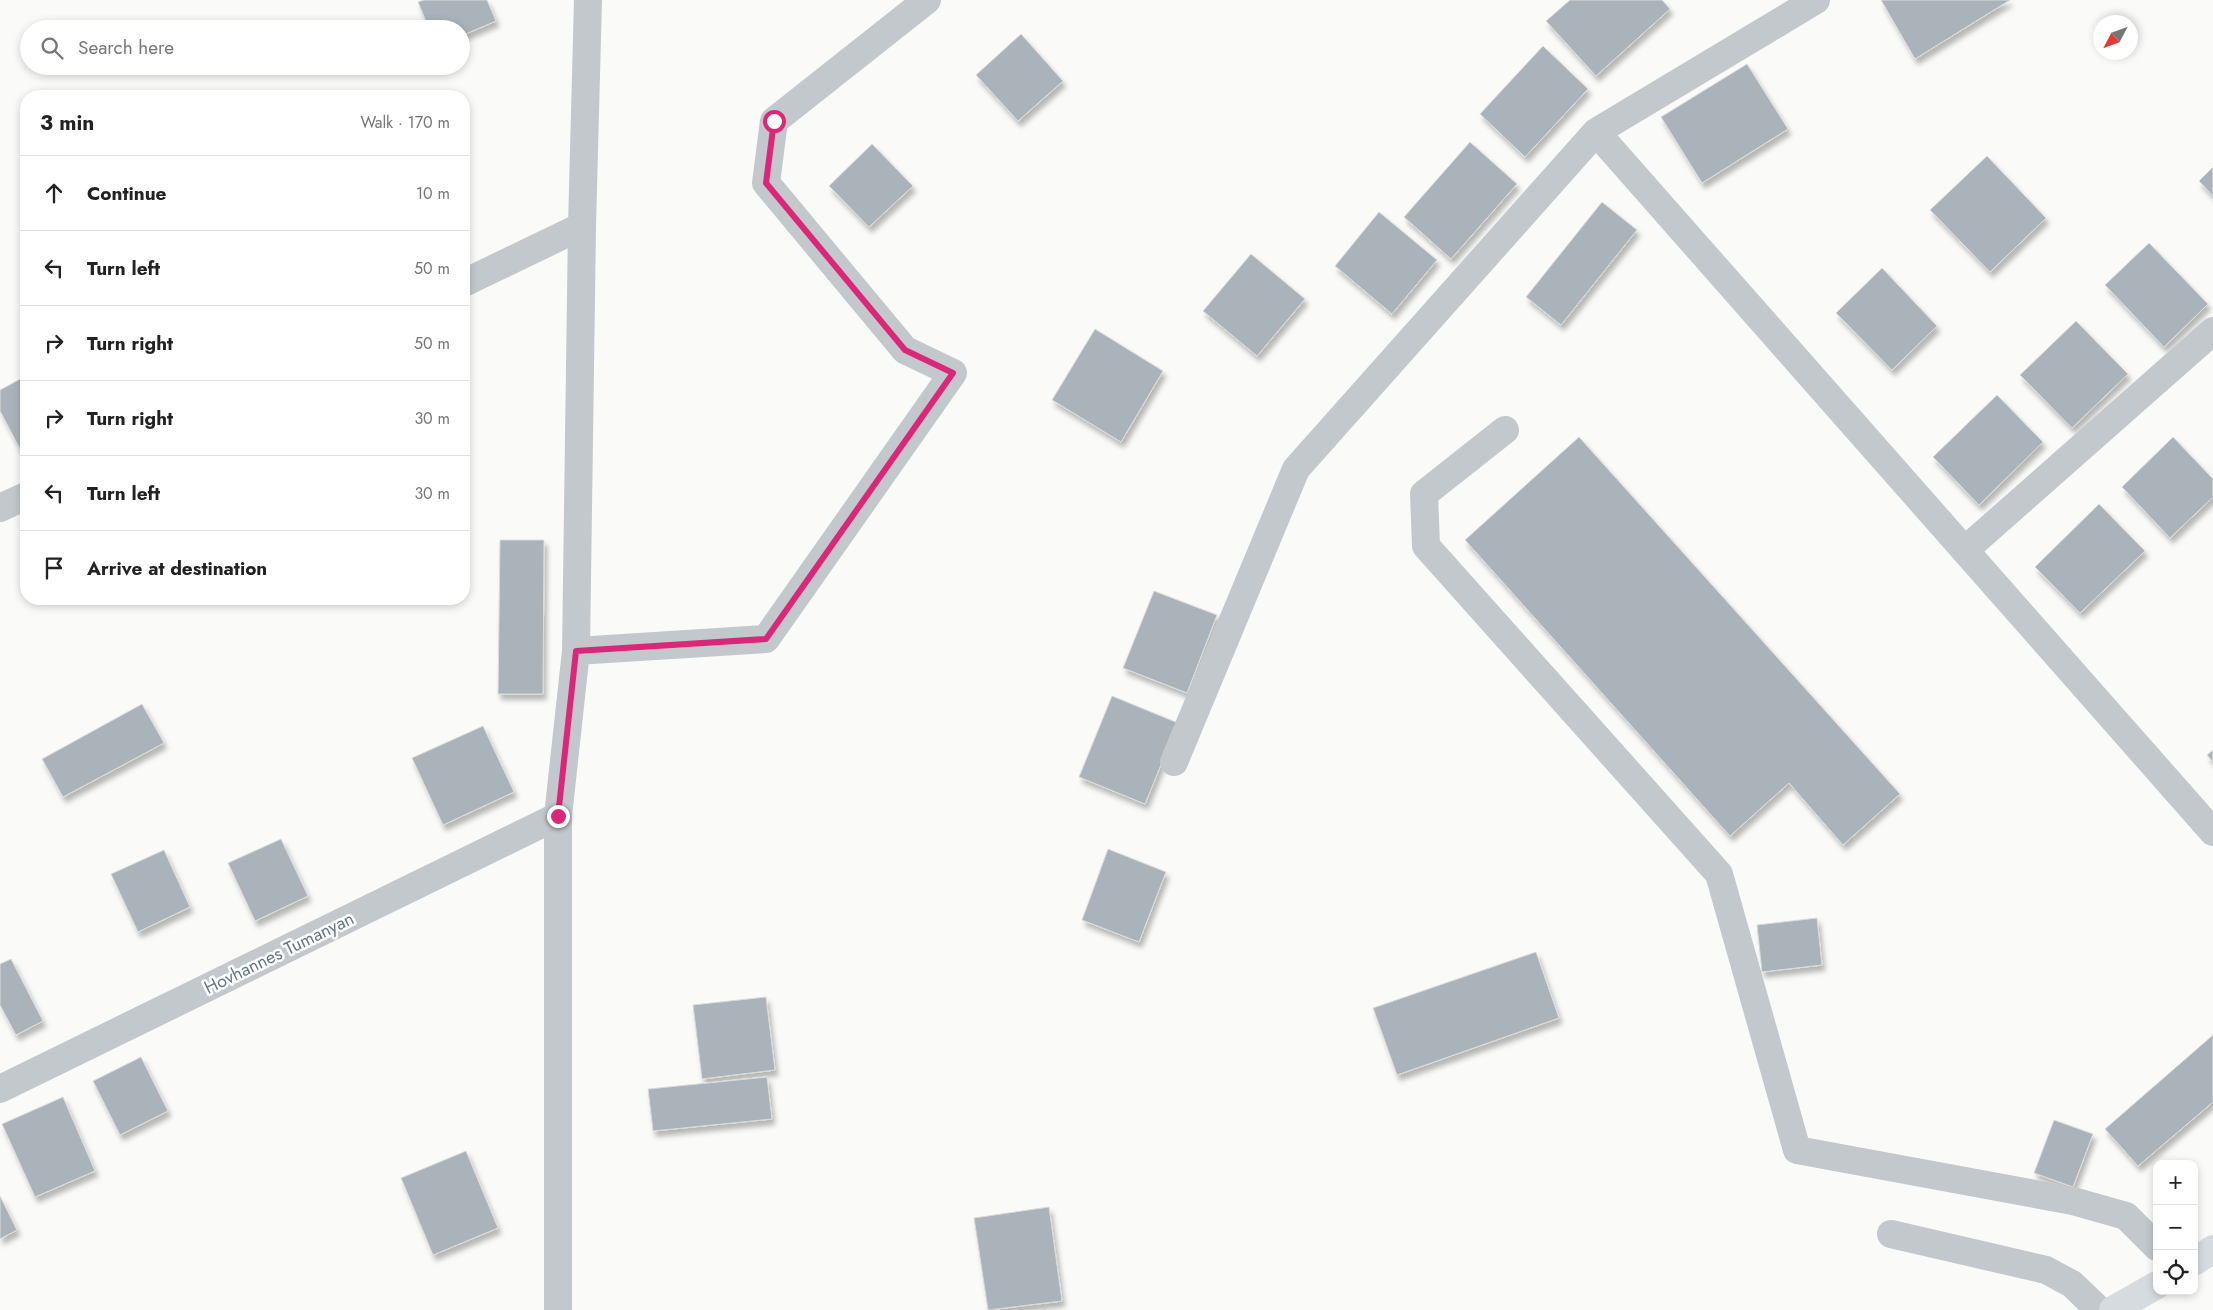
<!DOCTYPE html>
<html lang="en">
<head>
<meta charset="utf-8">
<style>
	:root { --surface:#fff; --page:#f6f6f6; --text:#222; --muted:#767676; --line:#e0e0e0 }
	body { margin:0; font-family:Jost,sans-serif; background:var(--page); color:var(--text) }
	.controls { position:absolute; right:15px; bottom:15px; display:grid; overflow:hidden; border-radius:10px; box-shadow:0 2px 8px #0003 }
	.controls button { width:45px; height:45px; display:grid; place-items:center; padding:0; border:0; border-bottom:1px solid var(--line); background:var(--surface); color:var(--text); font:25px sans-serif }
	.compass { position:absolute; left:2093px; top:15px; width:45px; height:45px; border-radius:50%; background:var(--surface); box-shadow:0 2px 8px #0003; rotate:229deg }
	.stop { position:absolute; width:15px; height:15px; margin:-11px; border:4px solid #db2777; border-radius:50%; background:#fff }
	.stop.end { background:#db2777; border-color:#fff; box-shadow:0 1px 5px #0008 }
	.list { margin:0; padding:0; list-style:none }
	h2 { display:flex; justify-content:space-between; align-items:center; height:65px; margin:0; padding:0 20px; font-size:21px }
	h2 small { font-size:16px; font-weight:400; color:var(--muted) }
	.list li { display:grid; grid-template-columns:32px 1fr auto; gap:15px; align-items:center; box-sizing:border-box; height:75px; padding:0 20px; border-top:1px solid var(--line) }
	.list b { display:block; font-size:19px; white-space:nowrap }
	.list em { font-size:16px; font-style:normal; color:var(--muted) }
	.icon { flex:none; width:28px; height:28px; fill:none; stroke:currentColor; stroke-width:2; stroke-linecap:round; stroke-linejoin:round }
	.map { position:relative; flex:none; width:2213px; height:1310px; overflow:hidden }
	.search { position:absolute; background:var(--surface); box-shadow:0 2px 8px #0003; left:20px; top:20px; width:450px; height:55px; display:flex; align-items:center; gap:12px; box-sizing:border-box; padding:0 18px; border-radius:28px; color:var(--muted); font-size:19px }
	.panel { position:absolute; background:var(--surface); box-shadow:0 2px 8px #0003; left:20px; top:90px; width:450px; height:515px; border-radius:20px }
	.map>svg:first-child { display:block }
</style>
</head>
<body>
<div class="map">
<svg width="2213" height="1310" viewBox="0 0 2213 1310">
	<defs>
		<filter id="shadow"><feDropShadow dx="3" dy="5.5" stdDeviation="2.5" flood-color="#0004"/></filter>
	</defs>
	<rect width="100%" height="100%" fill="#fafaf8"/>
	<path fill="#aab3b9" stroke="#dcdcda" filter="url(#shadow)" d="M424,0H487L496,21L461,36V29H429L418,2Z
		M1570,0H1662L1670,9L1596,76L1546,21Z
		M1881,0H2010L1915,59Z
		M1021,34L1063,81L1018,121L976,75Z
		M1543,46L1588,89L1525,157L1480,114Z
		M1747,64L1788,129L1702,183L1661,117Z
		M1470,142L1517,184L1451,259L1404,217Z
		M872,144L913,186L869,227L829,186Z
		M1987,156L2046,218L1990,272L1930,210Z
		M2213,167V196L2199,181Z
		M1602,202L1637,230L1561,325L1526,297Z
		M1379,212L1437,260L1392,314L1335,266Z
		M2149,243L2208,304L2164,347L2105,285Z
		M1251,254L1305,299L1257,356L1203,311Z
		M1882,268L1937,326L1892,370L1836,313Z
		M2076,321L2128,374L2072,428L2020,375Z
		M1095,329L1163,371L1121,442L1052,400Z
		M26,376V448L21,451L0,411V390Z
		M1997,395L2043,442L1979,505L1933,457Z
		M1579,437L1900,794L1843,845L1789,783L1730,836L1465,540Z
		M2173,437L2213,479V497L2170,538L2122,487Z
		M2099,504L2145,551L2080,613L2035,567Z
		M500,540H544L543,694H498Z
		M1154,591L1217,615L1187,693L1123,668Z
		M1112,696L1178,723L1145,804L1079,777Z
		M142,704L164,743L63,797L42,759Z
		M483,726L514,792L443,825L412,758Z
		M2213,750V762L2207,755Z
		M281,839L308,896L255,921L228,863Z
		M1108,849L1166,872L1139,942L1082,920Z
		M164,850L190,907L138,932L111,874Z
		M1817,918L1822,965L1762,972L1757,925Z
		M1536,952L1559,1018L1397,1075L1373,1008Z
		M11,959L43,1021L16,1035L0,1005V964Z
		M766,997L775,1070L702,1079L693,1005Z
		M2213,1035V1102L2138,1166L2105,1129Z
		M141,1057L168,1111L120,1135L93,1081Z
		M767,1077L772,1119L653,1131L648,1089Z
		M63,1097L95,1171L35,1197L2,1124Z
		M2054,1120L2093,1134L2073,1187L2034,1173Z
		M466,1151L498,1228L433,1255L401,1178Z
		M0,1196L17,1230L0,1239Z
		M1049,1207L1062,1301L988,1310L974,1218Z"/>
	<g fill="none" stroke-linecap="round" stroke-linejoin="round">
		<path stroke="#c3c8cc" stroke-width="28" d="M1596,132L2213,832
			M464,283L582,226
			M1505,430L1424,494L1426,546L1719,874L1797,1150L2073,1201L2126,1216L2157,1247
			M0,508L26,496
			M1965,550L2213,331
			M576,651L766,639L953,373L905,350L766,183L774,121L927,0
			M1174,762L1296,469L1596,132L1816,0
			M0,1089L558,816
			M1891,1234L2046,1270L2072,1284L2099,1310
			M558,1310V816L576,651L582,226L588,0"/>
		<path stroke="#d6dbdf" stroke-width="28" d="M2194,1262L2213,1249
			M2113,1310L2157,1285"/>
	</g>
	<g fill="none" stroke-linecap="round" stroke-linejoin="round">
		<path stroke="#db2777" stroke-width="6" d="M558,816L576,651L766,639L953,373L905,350L766,183L774,121"/>
	</g>
	<g text-anchor="middle" stroke-width="5" stroke-linejoin="round" paint-order="stroke">
		<g font-size="18" fill="#657683" stroke="#fff">
			<text transform="translate(279 953) rotate(-26)" y="6">Hovhannes Tumanyan</text>
		</g>
	</g>
</svg>
<div class="controls">
<button>+</button>
<button>−</button>
<button><svg class="icon" aria-label="locate" viewBox="0 0 24 24"><circle cx="12" cy="12" r="6"/><path d="M12 2v4M12 18v4M2 12h4M18 12h4"/></svg></button>
</div>
<svg class="compass" viewBox="-18 -18 36 36"><path d="M0-13l5 13h-10z" fill="#e53935"/><path d="M0 13l5-13h-10z" fill="#767676"/></svg>
<div class="stop" style="left:774px;top:121px"></div>
<div class="stop end" style="left:558px;top:816px"></div>
<div class="search"><svg class="icon" aria-label="search" viewBox="0 0 24 24"><circle cx="10" cy="10" r="6"/><path d="M15 15l6 6"/></svg>Search here</div>
<section class="panel">
<h2>3 min<small>Walk · 170 m</small></h2>
<ul class="list">
<li><svg class="icon" aria-label="ahead" viewBox="0 0 24 24"><path d="M12 20V5M6 11l6-6 6 6"/></svg><div><b>Continue</b></div><em>10 m</em></li>
<li><svg class="icon" aria-label="left" viewBox="0 0 24 24"><path d="M17 20v-9H6M10 6l-5 5 5 5"/></svg><div><b>Turn left</b></div><em>50 m</em></li>
<li><svg class="icon" aria-label="right" viewBox="0 0 24 24"><path d="M7 20v-9h11M14 6l5 5-5 5"/></svg><div><b>Turn right</b></div><em>50 m</em></li>
<li><svg class="icon" aria-label="right" viewBox="0 0 24 24"><path d="M7 20v-9h11M14 6l5 5-5 5"/></svg><div><b>Turn right</b></div><em>30 m</em></li>
<li><svg class="icon" aria-label="left" viewBox="0 0 24 24"><path d="M17 20v-9H6M10 6l-5 5 5 5"/></svg><div><b>Turn left</b></div><em>30 m</em></li>
<li><svg class="icon" aria-label="arrive" viewBox="0 0 24 24"><path d="M6 21V4h12l-3 4 3 4H6"/></svg><div><b>Arrive at destination</b></div></li>
</ul>
</section>
</div>
</body>
</html>
